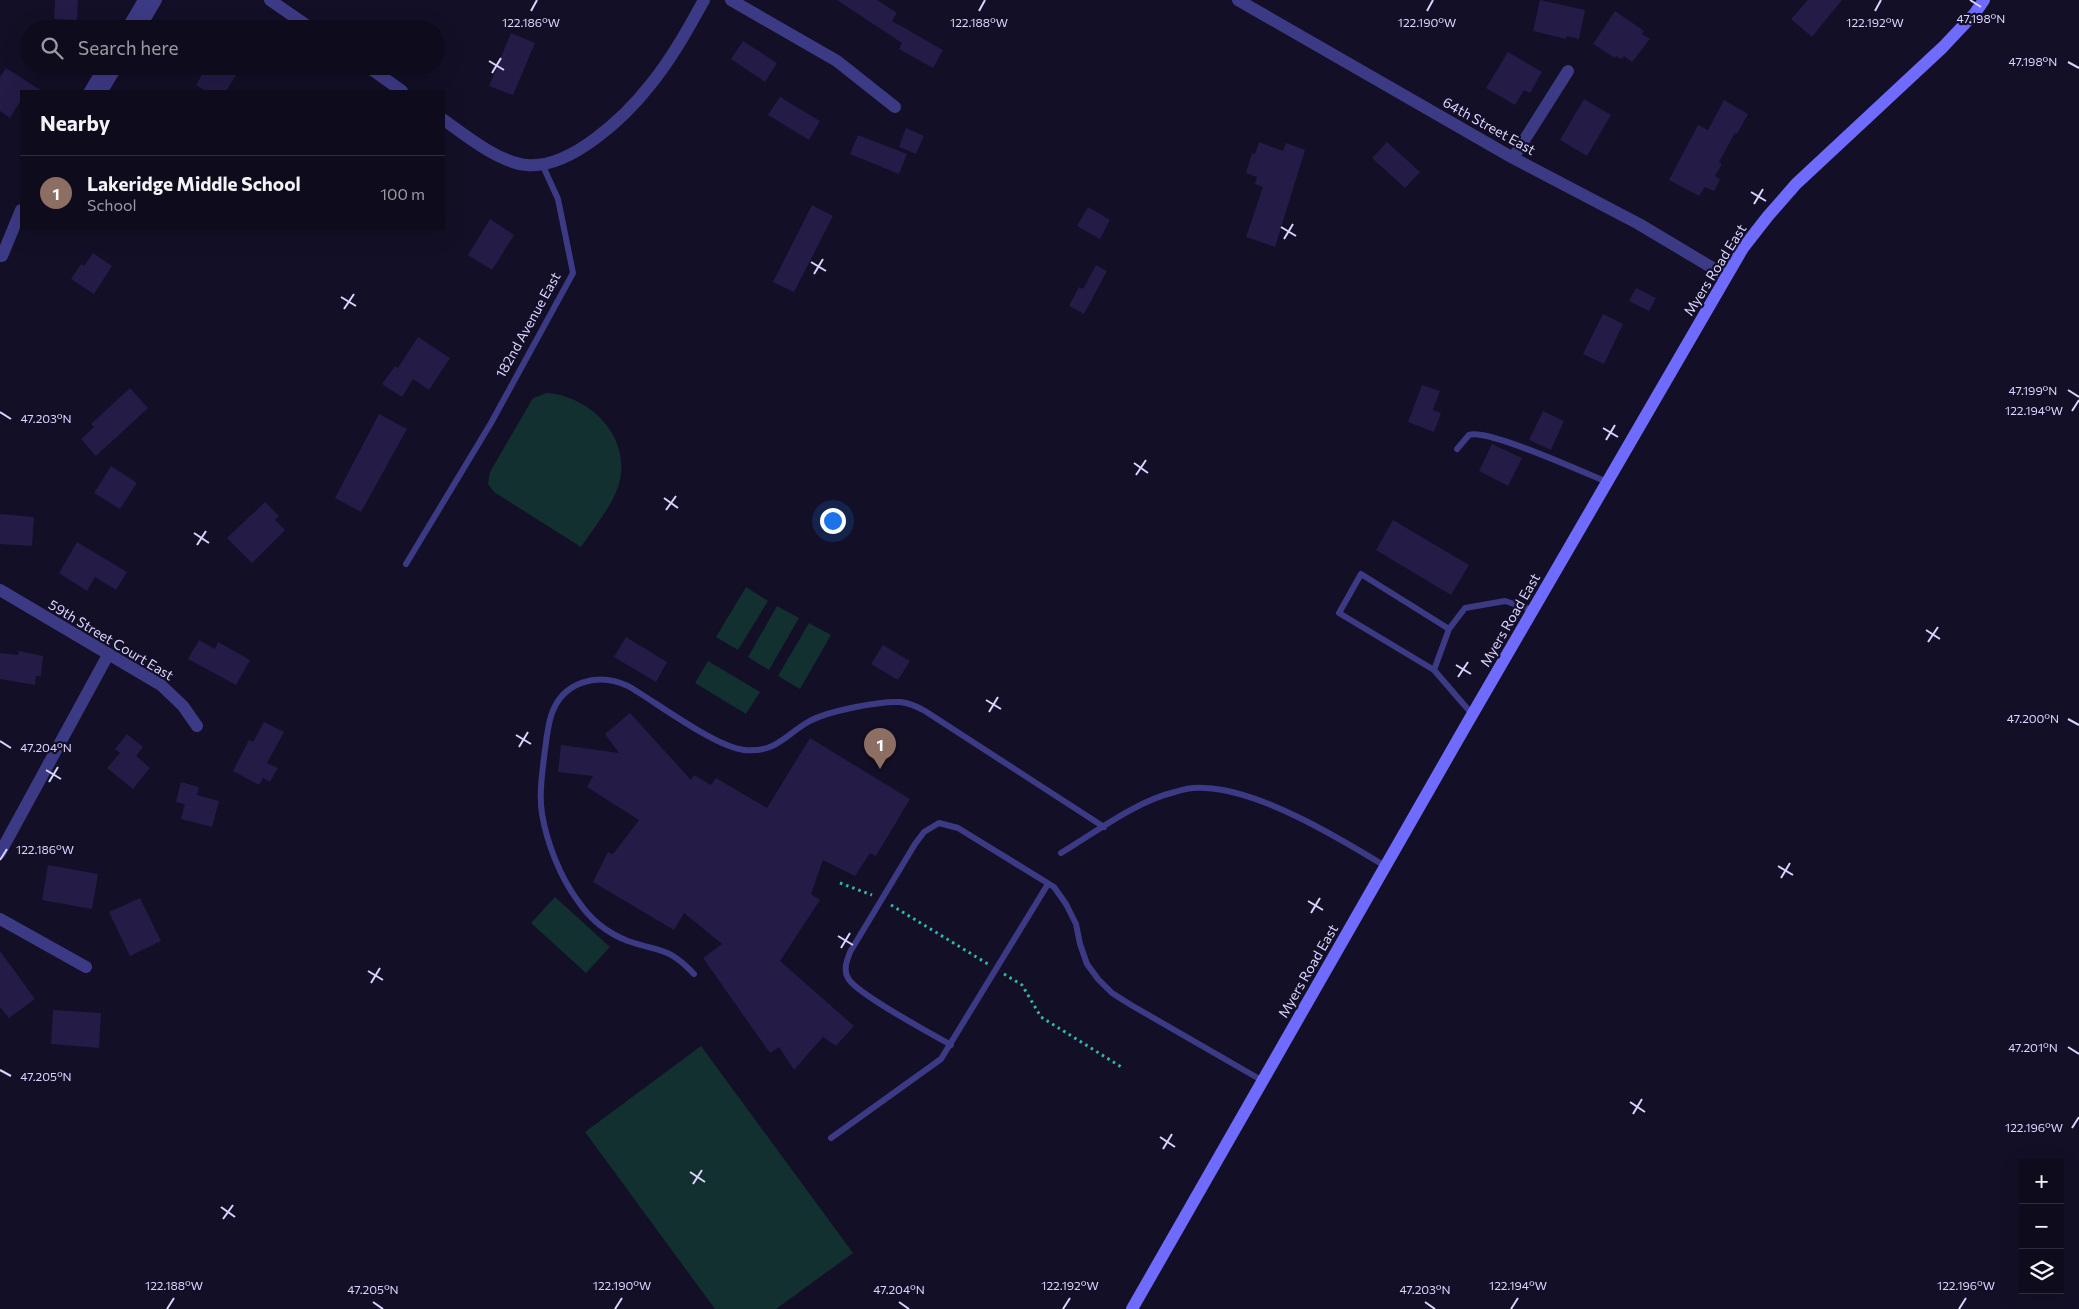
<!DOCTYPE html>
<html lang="en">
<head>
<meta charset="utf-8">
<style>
	:root { --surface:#0e0b1c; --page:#1c1929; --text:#f1f3f6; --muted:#9b9ba3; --line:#2e2b3b; --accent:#0f766e }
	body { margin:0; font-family:Commissioner,sans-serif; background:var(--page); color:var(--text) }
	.controls { position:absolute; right:15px; bottom:15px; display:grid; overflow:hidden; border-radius:0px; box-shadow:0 5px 20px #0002 }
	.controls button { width:45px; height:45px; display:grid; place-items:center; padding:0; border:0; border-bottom:1px solid var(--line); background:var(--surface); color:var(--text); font:25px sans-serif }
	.you { position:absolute; left:832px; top:520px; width:18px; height:18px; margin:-12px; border:4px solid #fff; border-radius:50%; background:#1a73e8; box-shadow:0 0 0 8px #1a73e833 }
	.badge { display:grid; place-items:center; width:32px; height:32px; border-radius:50%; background:var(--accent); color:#fff; font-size:16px; font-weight:700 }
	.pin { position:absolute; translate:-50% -41px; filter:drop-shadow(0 1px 2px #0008) }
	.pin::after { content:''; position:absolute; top:26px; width:18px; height:15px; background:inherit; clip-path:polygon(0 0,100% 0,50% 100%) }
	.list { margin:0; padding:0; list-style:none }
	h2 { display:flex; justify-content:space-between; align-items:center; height:65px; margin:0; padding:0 20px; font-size:21px }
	h2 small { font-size:16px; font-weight:400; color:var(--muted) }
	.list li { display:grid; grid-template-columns:32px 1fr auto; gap:15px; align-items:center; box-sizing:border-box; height:75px; padding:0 20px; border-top:1px solid var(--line) }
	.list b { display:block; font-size:19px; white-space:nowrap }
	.list p { margin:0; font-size:16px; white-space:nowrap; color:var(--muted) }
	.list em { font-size:16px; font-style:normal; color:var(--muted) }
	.icon { flex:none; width:28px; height:28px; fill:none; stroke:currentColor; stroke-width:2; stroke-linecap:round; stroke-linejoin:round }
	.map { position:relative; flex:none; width:2079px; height:1309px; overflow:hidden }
	.search { position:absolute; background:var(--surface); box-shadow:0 5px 20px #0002; left:20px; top:20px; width:425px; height:55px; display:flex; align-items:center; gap:12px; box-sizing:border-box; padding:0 18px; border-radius:28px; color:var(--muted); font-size:19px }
	.panel { position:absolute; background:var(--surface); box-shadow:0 5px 20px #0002; left:20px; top:90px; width:425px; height:140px; border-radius:0px }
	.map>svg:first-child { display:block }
</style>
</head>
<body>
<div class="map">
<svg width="2079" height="1309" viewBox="0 0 2079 1309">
	<rect width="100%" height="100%" fill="#130f26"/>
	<path fill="#12302f" d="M547,393C591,396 632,438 619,484C612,507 594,527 581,547L494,492L488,484L490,472L533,398Z
		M746,587L768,601L738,650L716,637Z
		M777,606L799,618L769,670L748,657Z
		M809,623L831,635L800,689L778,676Z
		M708,661L760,692L746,714L695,683Z
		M555,897L610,947L586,973L531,923Z
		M701,1046L853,1253L776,1309H715L585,1132Z"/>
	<path fill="#241b47" d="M55,0H78L77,20L54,19Z
		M837,0H877L897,13L892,21L943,50L933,68L899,49L902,43Z
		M1540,0L1585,10L1579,39L1567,36L1566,39L1533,31Z
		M1808,0H1842L1812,37L1791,19Z
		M1615,11L1644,31L1642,34L1650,39L1632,62L1624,56L1622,59L1616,56L1615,58L1593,44Z
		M511,33L535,43L513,95L489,86Z
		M743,41L777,63L765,82L731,59Z
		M1508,52L1542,72L1530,93L1524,90L1515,105L1486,88Z
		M207,66H242L226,91H206L196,85Z
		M6,68L42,91H21V100L10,118L0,111V77Z
		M780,97L820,121L809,140L768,115Z
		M1584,99L1611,115L1587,156L1560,140Z
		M1724,100L1748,114L1737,134L1735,133L1719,162L1722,164L1715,176L1720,179L1714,191L1705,187L1699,196L1669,180L1698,125L1708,130Z
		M906,128L924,136L916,154L899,147Z
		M858,135L907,154L899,174L850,154Z
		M1259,142L1283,151L1286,143L1305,150L1275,247L1246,237L1263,187L1255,184L1257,177L1246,173L1252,153L1255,154Z
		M1387,142L1420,172L1405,188L1372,158Z
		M812,205L833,216L794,292L773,282Z
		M1088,207L1110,220L1100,239L1077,226Z
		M490,219L514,235L492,270L468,255Z
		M93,253L112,266L94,294L71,279L81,264L84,266Z
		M1096,265L1107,271L1084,314L1069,306L1079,287L1083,289Z
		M1636,288L1656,298L1649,311L1629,301Z
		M1603,314L1623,324L1604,364L1583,354Z
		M418,337L450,358L429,390L413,379L402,397L382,384L395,366L398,368Z
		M1422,385L1440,391L1433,410L1441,413L1434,432L1408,422Z
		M130,388L148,408L96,456L81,439L94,427L91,424Z
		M1543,411L1564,421L1551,450L1529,440Z
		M379,414L407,429L361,512L335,498Z
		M1492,444L1522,458L1508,486L1479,471Z
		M111,466L137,483L120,509L94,493Z
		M265,502L279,516L275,520L285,530L252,563L227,538Z
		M0,514L34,517L32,546L0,544Z
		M1393,520L1469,565L1451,595L1376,550Z
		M77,542L127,572L116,590L95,577L87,591L59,573Z
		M626,637L667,662L656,682L614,657Z
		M199,640L215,649L218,642L250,660L236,685L188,659Z
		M883,645L910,661L898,680L871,664Z
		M19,651L43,656L41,676H36L35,685L0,679V653L18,655Z
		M630,713L691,780L694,775L711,785L716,778L767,808L810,738L910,799L876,856L870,853L855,876L823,860L811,894L820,900L780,961L854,1026L836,1046L823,1037L794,1070L779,1047L770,1053L703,958L722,944L684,913L674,930L593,882L608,852L613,854L639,820L587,787L593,776L558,772L561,745L619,753L605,734Z
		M264,722L284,732L267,763L278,768L270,782L263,778L259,785L233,771L249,740L253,742Z
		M127,734L143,747L136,756L150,768L133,789L107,768L120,753L115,749Z
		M181,782L199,787L197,795L219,801L212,827L181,819L185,804L176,802Z
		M48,865L98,874L92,909L42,900Z
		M140,898L161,941L130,956L109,912Z
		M0,951L35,999L9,1018L0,1007Z
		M53,1010L101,1013L99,1048L51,1044Z"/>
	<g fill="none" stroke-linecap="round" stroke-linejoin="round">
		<path stroke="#2fb8b0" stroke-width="3" stroke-dasharray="2.5 4" stroke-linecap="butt" d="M840,883L872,895
			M891,905L988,964
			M1004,974L1022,985L1041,1017L1123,1068"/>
		<path stroke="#3d3a85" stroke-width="6" d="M1457,449L1469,435C1487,428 1585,473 1607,482
			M406,564L491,423L573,273L558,199L542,164
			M1434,670L1449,629
			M1472,714L1434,670L1339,613L1361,574L1449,629L1465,608L1505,601L1533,610
			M1061,853C1096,832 1136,801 1175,792C1184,789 1196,787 1205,788C1260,790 1339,838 1385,866
			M694,974C668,946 659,952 628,941C607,933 590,919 578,901C560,877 547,843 542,814C539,795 542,776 544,757C546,744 547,729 551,716C562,681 598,672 628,686C656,702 715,747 744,750C776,753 784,736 808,722C827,711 879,701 900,702C909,703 918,707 925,711L1104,827
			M951,1045C932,1034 855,993 848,978C843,970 847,960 850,952L915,844L924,832L939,823L958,828L1054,887L1066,904L1076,924L1080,944L1087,964L1098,979L1112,993L1131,1005L1263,1081
			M831,1138L941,1059L1048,884"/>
		<path stroke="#3d3a85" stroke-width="12" d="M270,0L312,29
			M731,0L837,61L895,107
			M1238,0L1513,158L1639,224L1726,276
			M127,29L144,0
			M139,29L156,0
			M367,66L402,91
			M90,91L105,66
			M102,91L117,66
			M444,120C466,136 500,163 527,165C571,169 626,116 651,84C672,58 688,29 704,0
			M1513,158L1568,71
			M2,256L21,210
			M0,590L161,685L183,706L197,726
			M0,853L108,655
			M0,919L86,967"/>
		<path stroke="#6f6bff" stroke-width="12" d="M1132,1309L1465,727L1743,248L1768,216L1796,184L1943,47L1975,13L1984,0"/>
	</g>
	<path fill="none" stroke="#d9d4ff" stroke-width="2" d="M1970,0L1981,7M531,11L537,0M979,11L985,0M1427,11L1433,0M1875,11L1881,0M489,61L504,70M2068,62L2079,68M492,73L501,58M1751,192L1766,201M1754,204L1763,189M1281,227L1296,236M1284,239L1293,224M811,262L826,271M814,274L823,259M341,297L356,306M344,309L354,294M2068,390L2079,397M2072,411L2079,400M0,412L11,419M1603,428L1618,437M1606,440L1615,425M1134,463L1148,473M1136,475L1146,460M664,498L678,508M666,510L676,496M194,533L209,543M197,545L206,531M1926,630L1940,639M1928,642L1938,627M1456,665L1471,674M1458,677L1468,662M986,700L1001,709M989,712L998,697M2068,719L2079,725M516,735L531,744M0,741L11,748M519,747L528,732M46,770L61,779M49,782L58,767M0,860L7,849M1778,866L1793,875M1781,878L1790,863M1308,901L1323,910M1311,913L1320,898M838,936L853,945M841,948L850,933M368,971L383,980M371,983L380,968M2068,1047L2079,1054M0,1070L11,1076M1630,1102L1645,1112M1633,1114L1642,1099M2072,1128L2079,1117M1160,1137L1175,1147M1163,1149L1172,1134M690,1172L705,1182M693,1184L702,1170M221,1207L235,1217M223,1219L233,1205M373,1302L383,1309M899,1302L909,1309M1425,1302L1435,1309M167,1309L174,1298M615,1309L622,1298M1063,1309L1070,1298M1511,1309L1518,1298M1959,1309L1966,1298"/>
	<g text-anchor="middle" stroke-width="4.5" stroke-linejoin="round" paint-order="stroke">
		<g font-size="14" fill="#d9d4ff" stroke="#130f26">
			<text transform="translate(1489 126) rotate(29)" y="5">64th Street East</text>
			<text transform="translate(1715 270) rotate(-58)" y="5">Myers Road East</text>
			<text transform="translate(528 325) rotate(-61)" y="5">182nd Avenue East</text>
			<text transform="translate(1510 620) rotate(-60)" y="5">Myers Road East</text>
			<text transform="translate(111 640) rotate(31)" y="5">59th Street Court East</text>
			<text transform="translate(1308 971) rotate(-60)" y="5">Myers Road East</text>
		</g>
	</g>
	<g font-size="12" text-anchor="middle" fill="#d9d4ff" stroke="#130f26" stroke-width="4.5" stroke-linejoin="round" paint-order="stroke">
		<text x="1981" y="23">47.198°N</text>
		<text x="531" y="27">122.186°W</text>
		<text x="979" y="27">122.188°W</text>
		<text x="1427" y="27">122.190°W</text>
		<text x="1875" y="27">122.192°W</text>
		<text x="2033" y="66">47.198°N</text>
		<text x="2033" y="395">47.199°N</text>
		<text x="2034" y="415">122.194°W</text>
		<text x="46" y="423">47.203°N</text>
		<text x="2033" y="723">47.200°N</text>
		<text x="46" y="752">47.204°N</text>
		<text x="45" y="854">122.186°W</text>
		<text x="2033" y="1052">47.201°N</text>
		<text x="46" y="1081">47.205°N</text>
		<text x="2034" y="1132">122.196°W</text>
		<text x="174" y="1290">122.188°W</text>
		<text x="622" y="1290">122.190°W</text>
		<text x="1070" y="1290">122.192°W</text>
		<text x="1518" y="1290">122.194°W</text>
		<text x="1966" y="1290">122.196°W</text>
		<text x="373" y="1294">47.205°N</text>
		<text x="899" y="1294">47.204°N</text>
		<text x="1425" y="1294">47.203°N</text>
	</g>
</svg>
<div class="controls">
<button>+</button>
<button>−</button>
<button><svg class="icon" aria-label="layers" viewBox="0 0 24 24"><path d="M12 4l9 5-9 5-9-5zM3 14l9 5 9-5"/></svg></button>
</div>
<div class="you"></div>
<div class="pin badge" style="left:880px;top:769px;background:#8d6e63">1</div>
<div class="search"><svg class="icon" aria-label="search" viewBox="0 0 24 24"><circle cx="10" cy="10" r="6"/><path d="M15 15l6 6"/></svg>Search here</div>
<section class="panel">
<h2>Nearby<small></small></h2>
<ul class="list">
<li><span class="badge" style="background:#8d6e63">1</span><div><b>Lakeridge Middle School</b><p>School</p></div><em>100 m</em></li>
</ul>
</section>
</div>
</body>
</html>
